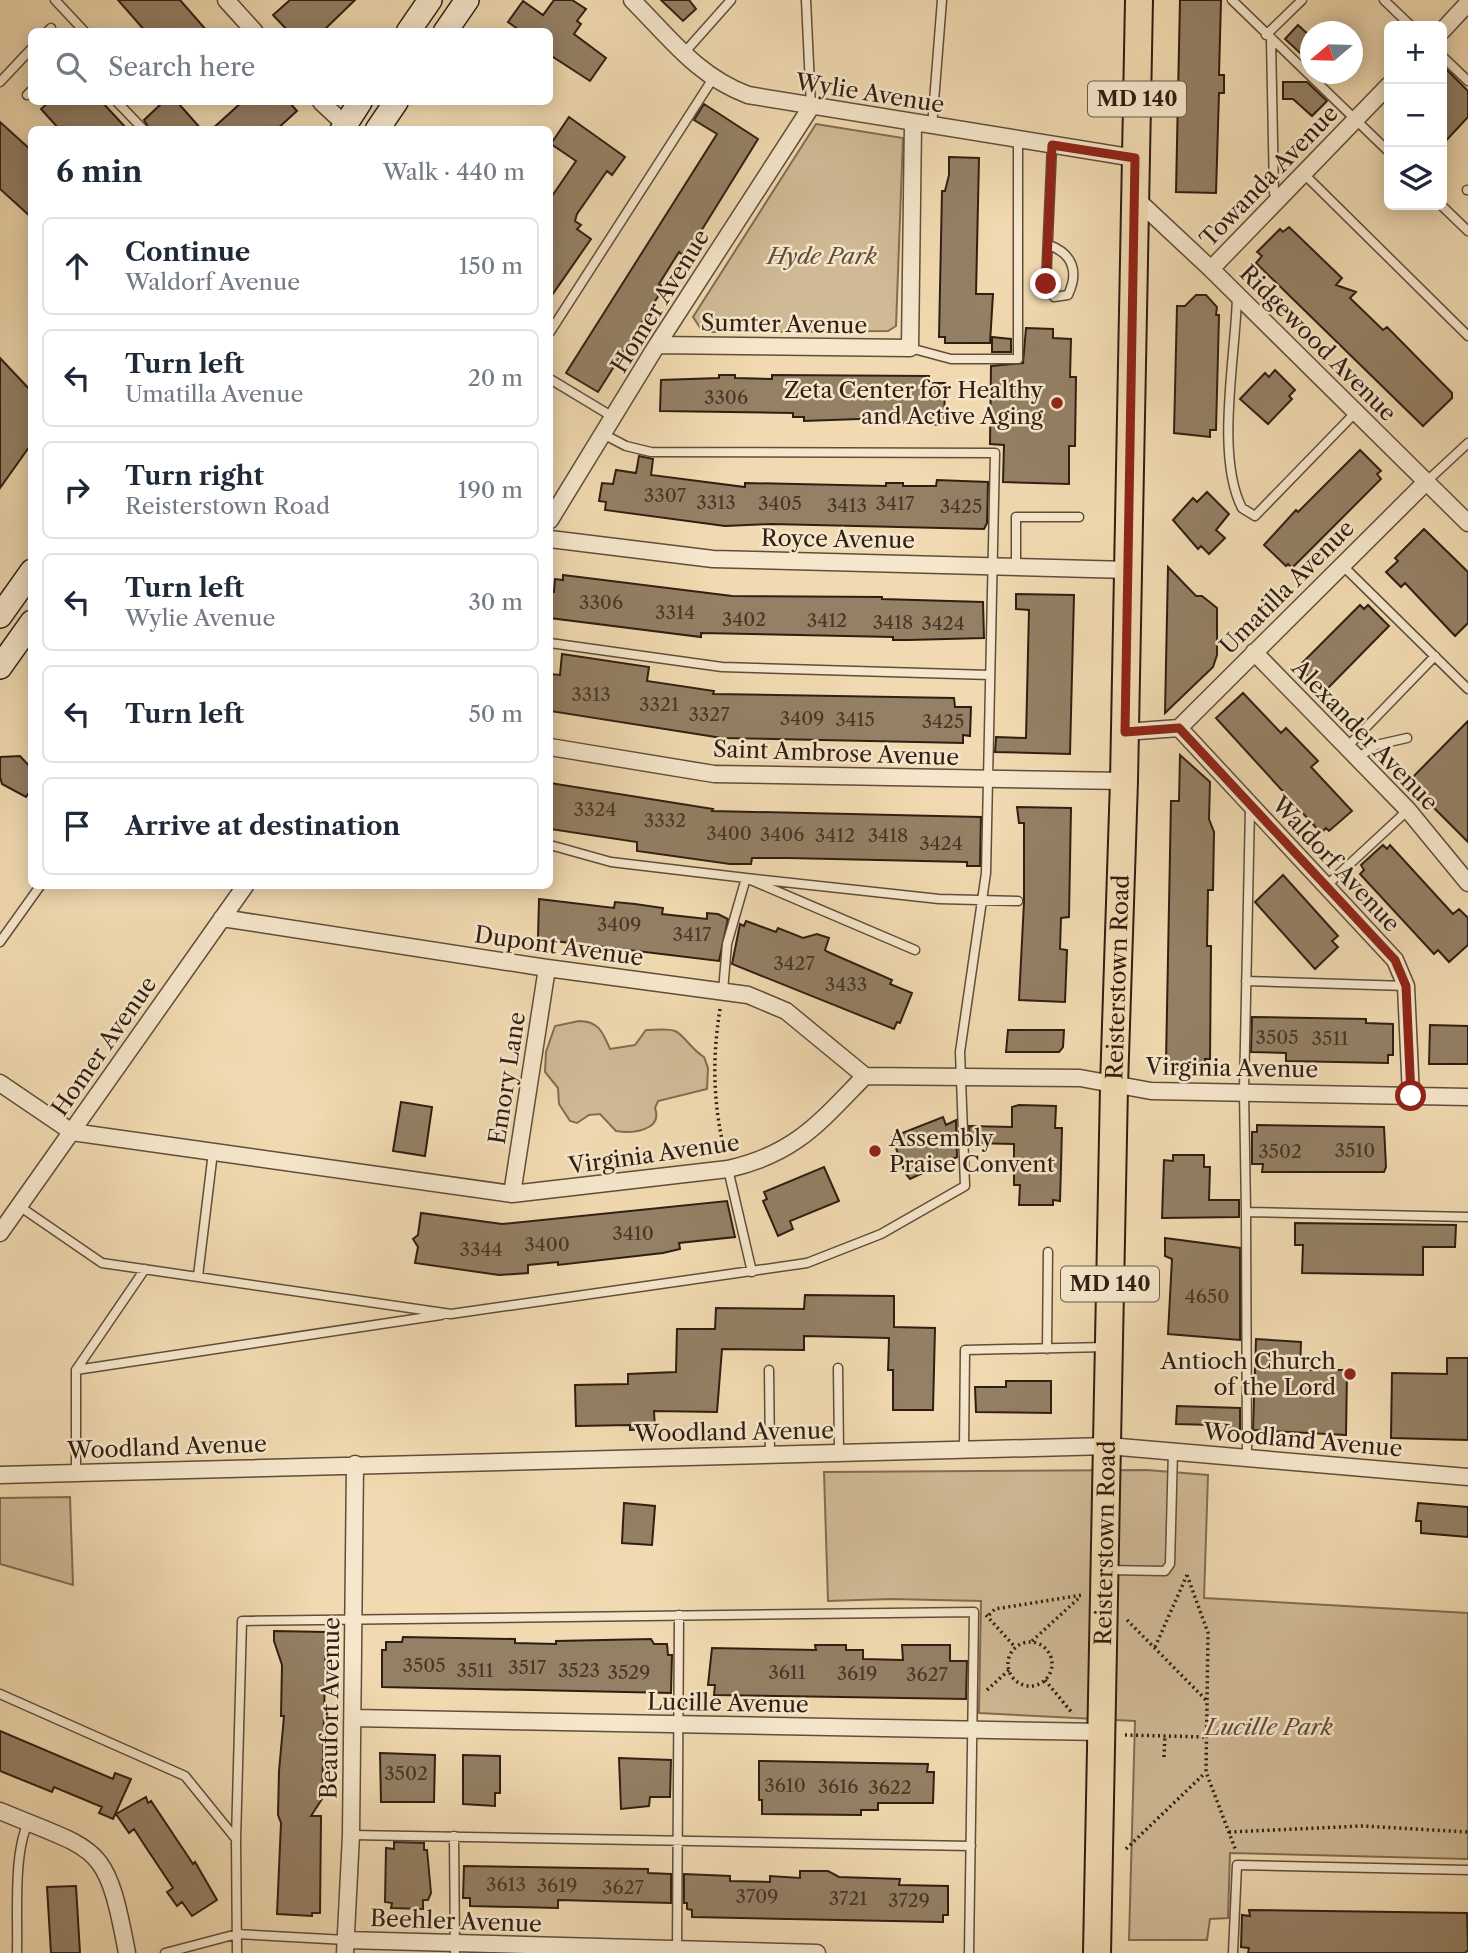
<!DOCTYPE html>
<html lang="en">
<head>
<meta charset="utf-8">
<style>
	:root { --surface:#fff; --page:#f2f2f3; --text:#1f2937; --muted:#747a83; --line:#e0e1e3 }
	body { margin:0; font-family:"Libre Caslon Text",serif; background:var(--page); color:var(--text) }
	.controls { position:absolute; right:21px; top:21px; display:grid; overflow:hidden; border-radius:10px; box-shadow:0 4px 18px #0003 }
	.controls button { width:63px; height:63px; display:grid; place-items:center; padding:0; border:0; border-bottom:2px solid var(--line); background:var(--surface); color:var(--text); font:35px sans-serif }
	.compass { position:absolute; left:1300px; top:21px; width:63px; height:63px; border-radius:50%; background:var(--surface); box-shadow:0 4px 18px #0003; rotate:251deg }
	.stop { position:absolute; width:21px; height:21px; margin:-16px; border:5px solid #8f2418; border-radius:50%; background:#fff }
	.stop.end { background:#8f2418; border-color:#fff; box-shadow:0 2px 7px #0008 }
	.list { margin:0; padding:0; list-style:none }
	h2 { display:flex; justify-content:space-between; align-items:center; height:91px; margin:0; padding:0 28px; font-size:30px }
	h2 small { font-size:23px; font-weight:400; color:var(--muted) }
	.list li { display:grid; grid-template-columns:46px 1fr auto; gap:21px; align-items:center; box-sizing:border-box; height:98px; margin:0 14px 14px; padding:0 14px; border:2px solid var(--line); border-radius:10px }
	.list b { display:block; font-size:26px; white-space:nowrap }
	.list p { margin:0; font-size:23px; white-space:nowrap; color:var(--muted) }
	.list em { font-size:23px; font-style:normal; color:var(--muted) }
	.icon { flex:none; width:38px; height:38px; fill:none; stroke:currentColor; stroke-width:2; stroke-linecap:round; stroke-linejoin:round }
	.map { position:relative; flex:none; width:1468px; height:1953px; overflow:hidden }
	.search { position:absolute; background:var(--surface); box-shadow:0 4px 18px #0003; left:28px; top:28px; width:525px; height:77px; display:flex; align-items:center; gap:18px; box-sizing:border-box; padding:0 24px; border-radius:10px; color:var(--muted); font-size:26px }
	.panel { position:absolute; background:var(--surface); box-shadow:0 4px 18px #0003; left:28px; top:126px; width:525px; height:763px; border-radius:10px }
	.map>svg:first-child { display:block }
</style>
</head>
<body>
<div class="map">
<svg width="1468" height="1953" viewBox="0 0 1468 1953">
	<rect width="100%" height="100%" fill="#f1dab1"/>
	<filter id="stains"><feTurbulence type="fractalNoise" baseFrequency=".00286" numOctaves="4"/><feColorMatrix values="0 0 0 0 .2 0 0 0 0 .09 0 0 0 0 .02 0 0 0 .5 -.17"/></filter>
	<radialGradient id="worn" r=".72"><stop offset=".6" stop-color="#630" stop-opacity="0"/><stop offset="1" stop-color="#630" stop-opacity=".3"/></radialGradient>
	<path fill="#d0ba96" stroke="#806c54" stroke-width="2" d="M816,124L903,138L896,326L888,331L703,332L693,317Z
		M579,1021C599,1021 603,1033 610,1049L635,1045L646,1030C655,1030 667,1028 675,1031C683,1034 692,1050 704,1057L708,1068L707,1089L658,1101L655,1108C663,1130 633,1134 616,1131L600,1114L589,1115L577,1123L570,1121L559,1104L558,1088L545,1072L546,1052L555,1026Z
		M1147,1470L1208,1475L1204,1598L1468,1613V1859L1230,1853L1228,1918L1210,1919L1207,1940H1129L1135,1721L979,1713L981,1601L891,1599L828,1601L824,1472Z
		M70,1497L73,1585L0,1564V1498Z"/>
	<path fill="#948065" stroke="#301e12" stroke-width="2" d="M118,0H180L208,32H146Z
		M290,0H355L322,32H289L273,15Z
		M554,0H572L586,9L577,21L581,24L574,34L606,58L590,81L550,55V32H522L508,22L523,1L543,15Z
		M661,0H689L696,9L683,21Z
		M1180,0H1221L1219,75H1224V93H1219L1216,193L1176,192Z
		M1298,25L1311,37V63L1285,39Z
		M1442,65L1468,91V117L1442,145Z
		M1283,82H1307L1327,101L1312,116L1293,99H1283Z
		M49,102H102L128,130H60L41,109Z
		M242,102H289L297,111L276,130H211Z
		M161,104H179L202,130H150L144,120Z
		M704,104L758,139L685,257L679,252L659,284L664,287L598,392L566,373L717,134L694,120Z
		M569,117L625,157L612,175L607,171L577,214L575,221L581,225L577,229L591,239L550,298V199L576,161L551,144Z
		M0,122L32,151V218L0,189Z
		M949,157L979,158L976,294H993L990,343H945V337H939L942,191H945L949,175Z
		M1289,227L1342,278L1336,285L1356,292L1350,298L1383,330L1387,327L1452,393V398L1423,426L1256,263L1262,256L1257,252L1280,229L1283,232Z
		M1196,295H1206L1217,307L1216,315H1219L1216,430H1210V437L1174,433L1177,306H1185Z
		M1026,328L1053,329V338L1071,339L1070,377H1076L1075,446H1069V484L1003,482L1004,445L990,444L991,366L1023,363Z
		M992,337L1011,339V352H992Z
		M0,358L32,392V443L0,488Z
		M1275,370L1295,390L1289,396L1292,399L1268,424L1240,399L1265,373L1269,377Z
		M719,375H735V378L772,379V375L929,376V383H945L944,425L887,422V418L804,421V417H793V413L660,411L661,380L719,378Z
		M1360,450L1381,471L1377,474L1381,479L1292,568L1288,564L1286,566L1264,545L1296,510L1298,512Z
		M639,456L653,459L651,475L745,487V483L886,486V483H903V486H936L937,480L988,482L987,523L984,529L771,524L725,526L605,510L606,502L599,501L602,483L613,484L616,470L636,473Z
		M1207,492L1229,514L1216,530L1225,538L1209,554L1201,546L1198,549L1173,520L1193,498L1197,502Z
		M1424,529L1468,572V623L1455,636L1405,583L1401,587L1386,572L1398,561L1395,558Z
		M1168,567L1196,596H1202L1217,608V655L1213,667L1165,713Z
		M563,575L732,596L882,597V599L983,602L984,638L908,640H893V637L701,633V637L550,618V592H554L555,579L563,580Z
		M1016,594L1074,595L1070,754L995,752L996,737L1026,738L1029,610L1016,609Z
		M1360,605L1364,609L1368,605L1389,626L1324,692L1303,671L1306,668L1302,663Z
		M562,654L649,667L647,681L714,691L713,694L954,698L955,707H971L970,736L963,735V743L722,738L550,711V674L560,675Z
		M1243,693L1281,733L1286,728L1318,761L1311,767L1352,811L1329,831L1326,828L1321,833L1216,718Z
		M1468,721V842L1408,782Z
		M1180,755L1210,782L1209,819L1214,832L1213,890H1208L1207,946H1211L1210,1059H1205V1069H1173V1062H1166L1171,801H1179Z
		M20,756L32,769V788L26,797L2,784L0,777V757Z
		M550,783L713,809L712,811L981,817L980,866H967V862L788,858H752L751,864H730L637,851V842L550,829Z
		M1017,807L1071,808L1069,917L1061,918L1060,949L1067,950L1065,1002L1019,1000L1024,902V823H1019Z
		M1383,845L1387,849L1390,845L1453,914L1459,909L1468,918V945L1449,962L1438,950L1434,954L1360,874L1364,870L1361,865Z
		M1283,875L1338,936L1332,941L1338,947L1315,969L1255,902Z
		M539,899L614,908L615,902L635,904L663,908L662,914L707,919V913L718,914L728,919L719,961L538,939Z
		M746,921L776,932L778,928L803,938L817,934L829,938L825,950L828,952L892,980L890,984L912,993L900,1023L897,1022L894,1029L732,964L740,924L744,926Z
		M1252,1017L1366,1019V1023L1393,1024V1055H1388V1063L1286,1061V1053L1251,1052Z
		M1430,1025L1468,1026V1064H1429Z
		M1008,1030H1064L1063,1047L1059,1052H1006Z
		M401,1102L432,1107L425,1156L393,1151Z
		M1019,1105L1056,1106L1055,1128H1062L1061,1167L1060,1201L1053,1200V1205H1019L1020,1185H1014V1144L970,1143L969,1126L1012,1127V1107Z
		M943,1117L946,1125L956,1120L957,1157L910,1179L905,1173L892,1137Z
		M1257,1125L1384,1127L1386,1167L1384,1172H1262L1263,1164H1252V1132H1257Z
		M1173,1155H1204V1167H1210L1209,1200H1239V1217L1162,1218L1164,1160L1173,1161Z
		M824,1167L839,1201L790,1221L793,1229L778,1236L763,1201L767,1199L764,1192Z
		M727,1201L735,1237L679,1243L680,1249L663,1253L558,1265V1262L528,1265V1273L499,1275L415,1263L418,1247L413,1239L418,1235L421,1213L502,1224Z
		M1295,1223L1456,1225L1455,1247H1423V1275L1302,1273L1303,1245H1295Z
		M1165,1238L1240,1248V1340L1168,1334L1172,1259L1165,1256Z
		M805,1295L894,1296V1327L935,1328L933,1410H893V1370H888L889,1338L804,1336V1350L722,1349L717,1412L654,1411L655,1429L630,1430V1425L576,1426L575,1385L628,1384V1374L676,1372L677,1329H715L716,1308L804,1309Z
		M1256,1339L1301,1342L1300,1370H1347L1346,1435L1253,1430Z
		M1447,1358H1468V1440L1391,1438L1392,1373L1447,1374Z
		M1006,1381H1051V1413L976,1412L975,1387H1006Z
		M1177,1406L1240,1408V1429H1237V1433L1213,1430V1425L1176,1424Z
		M624,1503L655,1506L652,1545L622,1543Z
		M1418,1503L1468,1507V1537L1421,1533V1521H1416Z
		M274,1631L326,1632L322,1799L311,1816H321L320,1913H312V1916L277,1914L281,1823L278,1815L279,1771L284,1716H281L282,1665L274,1641Z
		M403,1637L515,1639V1643L556,1644V1641L651,1639L654,1644H667L668,1655H672L671,1693L382,1687V1650H386V1642H402Z
		M815,1645H846V1650H863V1659L903,1660L902,1645H950V1661H967L966,1699L714,1695L715,1685H708L712,1648L816,1650Z
		M0,1731L113,1779L115,1773L131,1779L113,1819L99,1813L102,1807L54,1787L52,1792L0,1771Z
		M380,1753L435,1755L434,1802H381Z
		M463,1755L500,1756V1793H495V1806L463,1804Z
		M619,1758L671,1760L670,1797H650L649,1806L621,1809Z
		M759,1761L928,1764L927,1772H934L933,1803H878V1810H861V1815L762,1814V1800H759Z
		M146,1797L148,1803L151,1801L193,1864L195,1862L217,1900L192,1916L182,1902L177,1906L167,1892L173,1888L145,1846L134,1829L129,1833L116,1814Z
		M394,1842L424,1843V1850H427L431,1893L428,1900H423V1909L391,1908L392,1903L385,1902L386,1848L394,1849Z
		M464,1866L648,1869V1873L671,1874V1903L558,1900V1908L470,1906V1898H463Z
		M800,1871H828L839,1877L900,1879L899,1885L948,1886V1915H943V1922L692,1917V1910L687,1909V1903H684V1874L730,1876V1881L770,1882V1876L800,1878Z
		M76,1886L80,1953H51L47,1887Z
		M1249,1910L1467,1913L1468,1950L1465,1953H1248L1249,1948L1241,1947L1242,1915L1250,1916Z"/>
	<g fill="none" stroke-linecap="round" stroke-linejoin="round">
		<defs>
			<path id="lane" d="M55,0L85,32
				M806,0L811,107
				M1232,0L1389,152
				M1384,0L1411,26
				M47,32L51,28
				M1266,35L1302,0
				M1271,39L1274,193
				M684,53L731,0
				M1442,56L1468,81
				M0,82L32,48
				M27,95L32,90
				M117,102L144,130
				M932,127L942,0
				M1303,173L1468,336
				M1467,190H1468
				M1441,205L1468,231
				M1049,245C1073,254 1079,272 1068,295L1054,297L1046,284L1052,145
				M1237,296C1236,354 1215,456 1242,508L1255,516L1356,412
				M550,332L712,80
				M910,348L951,359H1018V140
				M550,379L613,417
				M1426,482L1468,443
				M1342,565L1468,689
				M1016,566V517H1079
				M550,643L722,667L990,675
				M1348,746L1435,656
				M1359,757L1376,745L1407,738
				M1250,807L1244,1091L1246,1212L1468,1217
				M550,845L611,862L746,878L915,950
				M1326,886L1408,810
				M0,942L40,886
				M1246,981L1406,986
				M723,991L727,944L746,878L939,899L1018,901
				M728,1169L752,1272
				M19,1206L102,1263L451,1314L807,1263L881,1234L965,1186L960,1052L986,873L995,453L651,452L626,446L603,434
				M1246,1212L1247,1458
				M198,1276L213,1152
				M1047,1349L1048,1252
				M838,1368L839,1452
				M76,1370L441,1315
				M769,1370L770,1454
				M964,1449L965,1350L1106,1347
				M76,1473V1370L145,1269
				M1107,1570L1165,1571L1170,1564L1173,1451
				M0,1694L185,1776L236,1839
				M351,1835L971,1846
				M454,1836L455,1953
				M677,1951L679,1615
				M17,1953C18,1916 13,1855 28,1823
				M165,1953L237,1934L346,1940
				M237,1953L236,1839L242,1621L974,1612L969,1953
				M1233,1953L1237,1865L1468,1870"/>
			<path id="street" d="M226,0L255,32
				M632,0C670,38 697,76 748,95L1135,158
				M1442,31L1468,3
				M321,102L351,130
				M1134,197L1211,269L1468,523
				M1211,269L1389,85
				M657,345L910,348L913,124
				M550,520L657,345L811,107
				M550,539L713,559L1128,570
				M1254,652L1408,810L1468,883
				M1179,728L1395,960L1406,986L1411,1096
				M1125,732L1179,728L1426,482
				M550,747L714,774L1124,781
				M222,918L547,968L748,995L786,1011L865,1076
				M0,1083L72,1132L512,1194L728,1169C795,1154 819,1123 865,1076L1080,1078L1151,1091L1468,1097
				M512,1194L547,968
				M0,1233L245,886
				M0,1475L1108,1446L1468,1477
				M353,1718L1102,1732
				M0,1811C100,1853 106,1841 127,1953
				M346,1940L817,1953
				M345,1953L351,1835L355,1464"/>
			<path id="secondary" d="M408,32L430,0
				M445,32L467,0
				M342,130L360,102
				M377,130L396,102
				M0,616L32,571
				M0,667L32,622"/>
			<g id="primary">
				<path id="s1" d="M1097,1953L1114,1086L1124,781L1139,0"/>
			</g>
		</defs>
		<use href="#lane" stroke="#604d3a" stroke-width="11"/>
		<use href="#street" stroke="#604d3a" stroke-width="19"/>
		<use href="#secondary" stroke="#301e12" stroke-width="26"/>
		<use href="#primary" stroke="#301e12" stroke-width="30"/>
		<path stroke="#301e12" stroke-width="3.5" stroke-dasharray="2 3.5" stroke-linecap="butt" d="M720,1009C712,1059 713,1104 725,1153
			M1187,1575L1208,1633L1206,1772L1236,1851
			M986,1615L1015,1647
			M989,1615L995,1609L1082,1595
			M1127,1620L1207,1701
			M1032,1641L1080,1597
			M1008 1664a22 22 0 1 1 44 0a22 22 0 1 1-44 0Z
			M1155,1647L1187,1575
			M1045,1680L1073,1714
			M987,1690L1009,1670
			M1125,1735L1206,1737
			M1164,1757L1165,1736
			M1229,1832L1363,1826L1468,1832
			M1126,1849L1205,1773"/>
		<use href="#lane" stroke="#f6e7cc" stroke-width="8"/>
		<use href="#street" stroke="#f6e7cc" stroke-width="16"/>
		<use href="#secondary" stroke="#f6e7cc" stroke-width="23"/>
		<use href="#primary" stroke="#f1dab1" stroke-width="26"/>
	</g>
	<g fill="none" stroke-linecap="round" stroke-linejoin="round">
		<path stroke="#8f2418" stroke-width="9" d="M1046,284L1052,145L1135,158L1125,732L1179,728L1395,960L1406,986L1411,1096"/>
	</g>
	<g fill="#8f2418" stroke="#f6e7cc" stroke-width="2.5">
		<circle cx="1057" cy="403" r="7"/>
		<circle cx="875" cy="1151" r="7"/>
		<circle cx="1350" cy="1374" r="7"/>
	</g>
	<g text-anchor="middle" stroke-width="5" stroke-linejoin="round" paint-order="stroke">
		<g font-size="19" fill="#493627">
			<text x="726" y="404">3306</text>
			<text x="665" y="502">3307</text>
			<text x="716" y="509">3313</text>
			<text x="780" y="510">3405</text>
			<text x="895" y="510">3417</text>
			<text x="847" y="512">3413</text>
			<text x="961" y="513">3425</text>
			<text x="601" y="609">3306</text>
			<text x="675" y="619">3314</text>
			<text x="744" y="626">3402</text>
			<text x="827" y="627">3412</text>
			<text x="893" y="629">3418</text>
			<text x="943" y="630">3424</text>
			<text x="591" y="701">3313</text>
			<text x="659" y="711">3321</text>
			<text x="709" y="721">3327</text>
			<text x="802" y="725">3409</text>
			<text x="855" y="726">3415</text>
			<text x="943" y="728">3425</text>
			<text x="595" y="816">3324</text>
			<text x="665" y="827">3332</text>
			<text x="729" y="840">3400</text>
			<text x="782" y="841">3406</text>
			<text x="835" y="842">3412</text>
			<text x="888" y="842">3418</text>
			<text x="941" y="850">3424</text>
			<text x="619" y="931">3409</text>
			<text x="692" y="941">3417</text>
			<text x="794" y="970">3427</text>
			<text x="846" y="991">3433</text>
			<text x="1277" y="1044">3505</text>
			<text x="1330" y="1045">3511</text>
			<text x="1355" y="1157">3510</text>
			<text x="1280" y="1158">3502</text>
			<text x="633" y="1240">3410</text>
			<text x="547" y="1251">3400</text>
			<text x="481" y="1256">3344</text>
			<text x="1207" y="1303">4650</text>
			<text x="424" y="1672">3505</text>
			<text x="527" y="1674">3517</text>
			<text x="475" y="1677">3511</text>
			<text x="579" y="1677">3523</text>
			<text x="629" y="1679">3529</text>
			<text x="787" y="1679">3611</text>
			<text x="857" y="1680">3619</text>
			<text x="927" y="1681">3627</text>
			<text x="406" y="1780">3502</text>
			<text x="785" y="1792">3610</text>
			<text x="838" y="1793">3616</text>
			<text x="890" y="1794">3622</text>
			<text x="506" y="1891">3613</text>
			<text x="557" y="1892">3619</text>
			<text x="623" y="1894">3627</text>
			<text x="757" y="1903">3709</text>
			<text x="848" y="1905">3721</text>
			<text x="909" y="1907">3729</text>
		</g>
		<g fill="#f6e7cc" stroke="#6b5a4a" stroke-width="2">
			<rect x="1088" y="81.5" width="98" height="35" rx="5"/>
			<rect x="1061" y="1266.5" width="98" height="35" rx="5"/>
		</g>
		<g font-size="21" font-weight="bold" fill="#301e12">
			<text x="1137" y="106">MD 140</text>
			<text x="1110" y="1291">MD 140</text>
		</g>
		<g font-size="23" fill="#301e12" stroke="#f6e7cc">
			<text transform="translate(870 93) rotate(9)" y="8">Wylie Avenue</text>
			<text transform="translate(1269 176) rotate(-46)" y="8">Towanda Avenue</text>
			<text transform="translate(660 301) rotate(-58)" y="8">Homer Avenue</text>
			<text transform="translate(784 324) rotate(1)" y="8">Sumter Avenue</text>
			<text transform="translate(1318 343) rotate(45)" y="8">Ridgewood Avenue</text>
			<text transform="translate(838 539) rotate(1)" y="8">Royce Avenue</text>
			<text transform="translate(1287 587) rotate(-45)" y="8">Umatilla Avenue</text>
			<text transform="translate(1365 735) rotate(46)" y="8">Alexander Avenue</text>
			<text transform="translate(836 753) rotate(2)" y="8">Saint Ambrose Avenue</text>
			<text transform="translate(1336 864) rotate(47)" y="8">Waldorf Avenue</text>
			<text transform="translate(559 946) rotate(8)" y="8">Dupont Avenue</text>
			<text dy="8" stroke="none"><textPath href="#s1" startOffset="976">Reisterstown Road</textPath></text>
			<text transform="translate(104 1046) rotate(-55)" y="8">Homer Avenue</text>
			<text transform="translate(1232 1068) rotate(1)" y="8">Virginia Avenue</text>
			<text transform="translate(507 1078) rotate(-81)" y="8">Emory Lane</text>
			<text transform="translate(654 1154) rotate(-8)" y="8">Virginia Avenue</text>
			<text transform="translate(734 1432) rotate(-1)" y="8">Woodland Avenue</text>
			<text transform="translate(1303 1440) rotate(5)" y="8">Woodland Avenue</text>
			<text transform="translate(167 1447) rotate(-2)" y="8">Woodland Avenue</text>
			<text dy="8" stroke="none"><textPath href="#s1" startOffset="410">Reisterstown Road</textPath></text>
			<text transform="translate(728 1703) rotate(1)" y="8">Lucille Avenue</text>
			<text transform="translate(330 1708) rotate(-89)" y="8">Beaufort Avenue</text>
			<text transform="translate(456 1921) rotate(2)" y="8">Beehler Avenue</text>
		</g>
		<g font-size="23" font-style="italic" fill="#604d3a" stroke="#f6e7cc">
			<text x="822" y="264">Hyde Park</text>
			<text x="1269" y="1735">Lucille Park</text>
		</g>
		<g font-size="23" fill="#301e12" stroke="#f6e7cc" text-anchor="end">
			<text x="1043" y="398">Zeta Center for Healthy<tspan x="1043" dy="26">and Active Aging</tspan></text>
			<text x="889" y="1146" text-anchor="start">Assembly<tspan x="889" dy="26">Praise Convent</tspan></text>
			<text x="1336" y="1369">Antioch Church<tspan x="1336" dy="26">of the Lord</tspan></text>
		</g>
	</g>
	<rect width="100%" height="100%" filter="url(#stains)"/>
	<rect width="100%" height="100%" fill="url(#worn)"/>
</svg>
<div class="controls">
<button>+</button>
<button>−</button>
<button><svg class="icon" aria-label="layers" viewBox="0 0 24 24"><path d="M12 4l9 5-9 5-9-5zM3 14l9 5 9-5"/></svg></button>
</div>
<svg class="compass" viewBox="-18 -18 36 36"><path d="M0-13l5 13h-10z" fill="#e53935"/><path d="M0 13l5-13h-10z" fill="#747a83"/></svg>
<div class="stop" style="left:1411px;top:1096px"></div>
<div class="stop end" style="left:1046px;top:284px"></div>
<div class="search"><svg class="icon" aria-label="search" viewBox="0 0 24 24"><circle cx="10" cy="10" r="6"/><path d="M15 15l6 6"/></svg>Search here</div>
<section class="panel">
<h2>6 min<small>Walk · 440 m</small></h2>
<ul class="list">
<li><svg class="icon" aria-label="ahead" viewBox="0 0 24 24"><path d="M12 20V5M6 11l6-6 6 6"/></svg><div><b>Continue</b><p>Waldorf Avenue</p></div><em>150 m</em></li>
<li><svg class="icon" aria-label="left" viewBox="0 0 24 24"><path d="M17 20v-9H6M10 6l-5 5 5 5"/></svg><div><b>Turn left</b><p>Umatilla Avenue</p></div><em>20 m</em></li>
<li><svg class="icon" aria-label="right" viewBox="0 0 24 24"><path d="M7 20v-9h11M14 6l5 5-5 5"/></svg><div><b>Turn right</b><p>Reisterstown Road</p></div><em>190 m</em></li>
<li><svg class="icon" aria-label="left" viewBox="0 0 24 24"><path d="M17 20v-9H6M10 6l-5 5 5 5"/></svg><div><b>Turn left</b><p>Wylie Avenue</p></div><em>30 m</em></li>
<li><svg class="icon" aria-label="left" viewBox="0 0 24 24"><path d="M17 20v-9H6M10 6l-5 5 5 5"/></svg><div><b>Turn left</b></div><em>50 m</em></li>
<li><svg class="icon" aria-label="arrive" viewBox="0 0 24 24"><path d="M6 21V4h12l-3 4 3 4H6"/></svg><div><b>Arrive at destination</b></div></li>
</ul>
</section>
</div>
</body>
</html>
